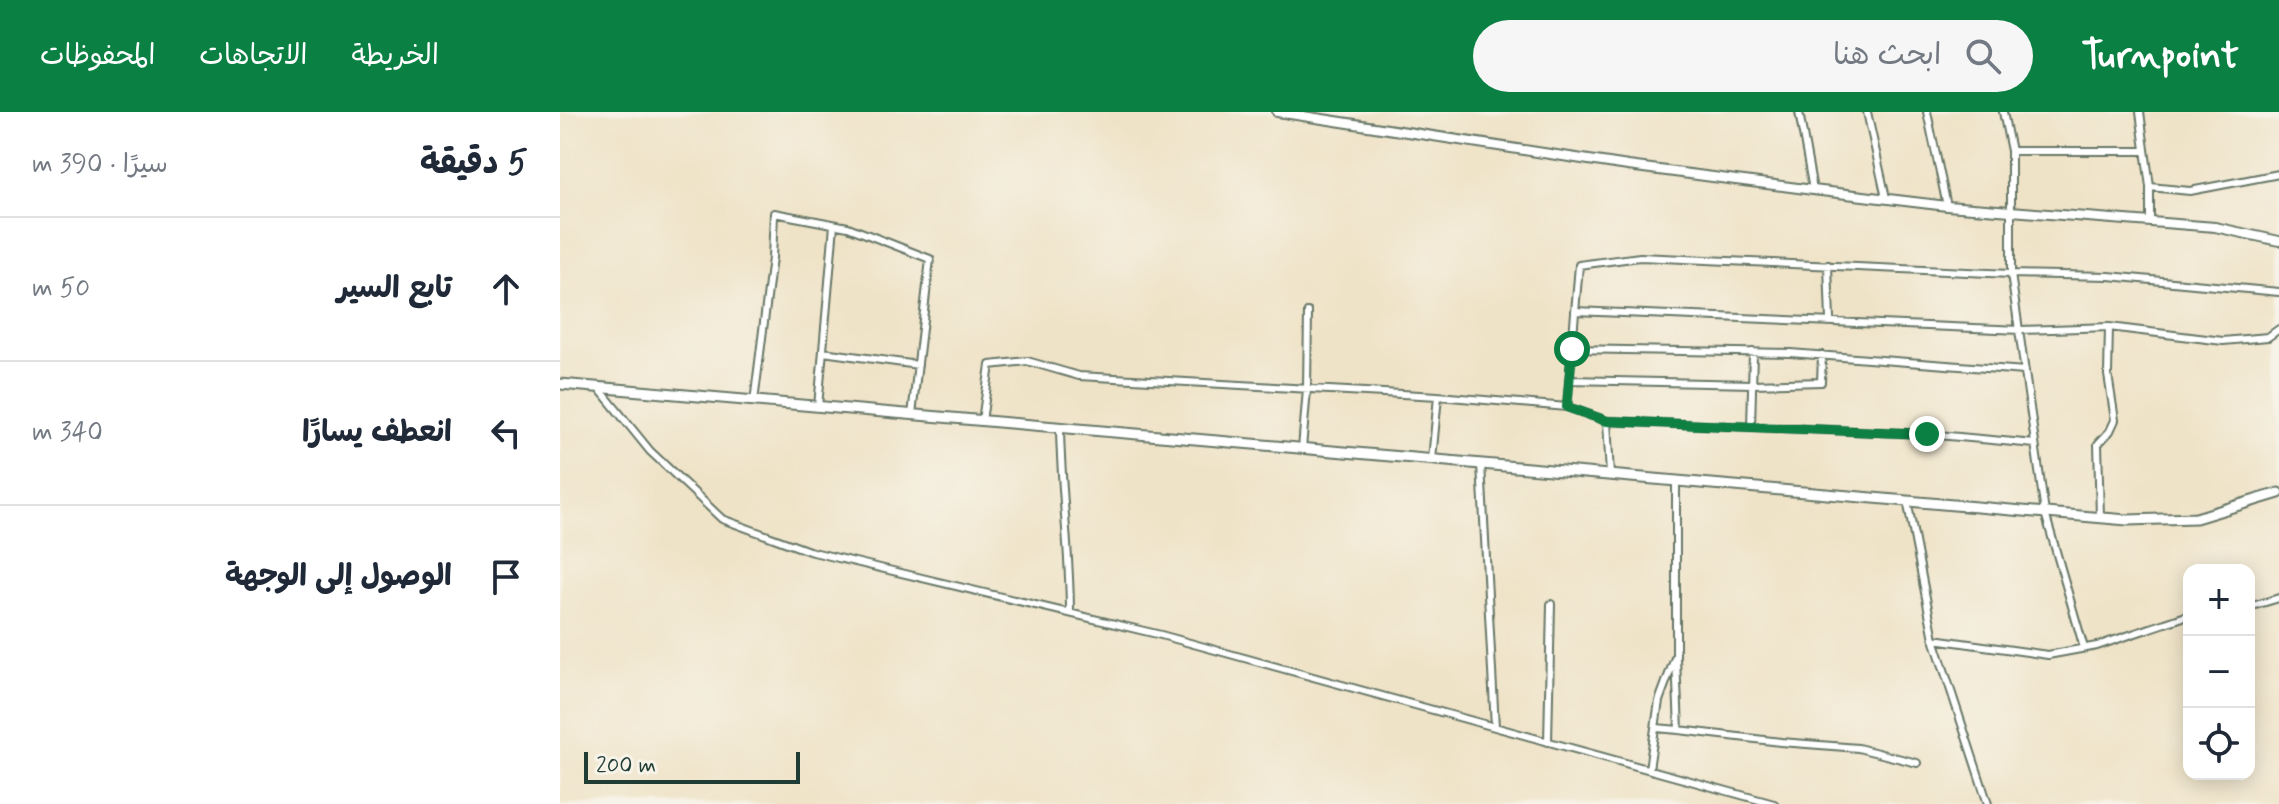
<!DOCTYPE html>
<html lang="ar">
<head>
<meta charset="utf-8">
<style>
	:root { --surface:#fff; --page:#f6f6f7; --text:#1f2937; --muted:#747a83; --line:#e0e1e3; --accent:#0b8043 }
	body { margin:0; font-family:Mynerve,"Playpen Sans Arabic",sans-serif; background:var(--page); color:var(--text); direction:rtl }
	.controls { position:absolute; right:24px; bottom:24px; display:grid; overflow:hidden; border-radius:16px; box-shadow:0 4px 20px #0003 }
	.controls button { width:72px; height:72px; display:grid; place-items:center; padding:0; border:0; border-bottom:2px solid var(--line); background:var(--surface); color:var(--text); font:40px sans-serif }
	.scale { position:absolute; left:24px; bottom:20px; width:216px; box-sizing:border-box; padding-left:8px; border:4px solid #1f3d34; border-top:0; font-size:22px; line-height:28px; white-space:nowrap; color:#1f3d34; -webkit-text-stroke:6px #f7f3e8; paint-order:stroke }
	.stop { position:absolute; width:24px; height:24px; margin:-18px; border:6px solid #0b8043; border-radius:50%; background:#fff }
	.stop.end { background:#0b8043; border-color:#fff; box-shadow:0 2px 8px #0008 }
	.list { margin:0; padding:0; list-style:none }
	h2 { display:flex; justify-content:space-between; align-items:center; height:104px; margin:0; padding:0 32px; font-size:34px }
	h2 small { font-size:26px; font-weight:400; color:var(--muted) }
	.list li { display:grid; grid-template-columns:52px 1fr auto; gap:24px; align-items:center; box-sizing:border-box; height:144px; padding:0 32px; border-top:2px solid var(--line) }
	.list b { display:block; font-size:30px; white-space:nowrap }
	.list em { font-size:26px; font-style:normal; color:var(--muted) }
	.icon { flex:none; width:44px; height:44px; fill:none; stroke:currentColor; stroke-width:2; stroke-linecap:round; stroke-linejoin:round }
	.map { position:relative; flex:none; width:1719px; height:692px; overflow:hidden; direction:ltr }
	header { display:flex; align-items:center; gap:48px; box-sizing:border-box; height:112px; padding:0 40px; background:var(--accent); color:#fff }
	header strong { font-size:38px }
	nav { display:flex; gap:44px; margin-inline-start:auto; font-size:28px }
	.search { width:560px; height:72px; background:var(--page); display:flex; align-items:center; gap:20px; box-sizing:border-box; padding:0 28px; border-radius:44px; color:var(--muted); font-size:30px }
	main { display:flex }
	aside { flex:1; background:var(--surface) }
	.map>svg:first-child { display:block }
</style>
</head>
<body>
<header>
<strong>Turnpoint</strong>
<div class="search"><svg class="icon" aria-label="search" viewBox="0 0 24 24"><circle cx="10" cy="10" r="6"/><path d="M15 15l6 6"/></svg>ابحث هنا</div>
<nav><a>الخريطة</a><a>الاتجاهات</a><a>المحفوظات</a></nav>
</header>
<main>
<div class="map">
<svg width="1719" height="692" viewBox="0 0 1719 692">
	<rect width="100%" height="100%" fill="#f7f3e8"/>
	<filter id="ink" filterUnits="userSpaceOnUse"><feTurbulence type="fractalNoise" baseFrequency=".0125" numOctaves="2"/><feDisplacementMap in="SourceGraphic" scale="16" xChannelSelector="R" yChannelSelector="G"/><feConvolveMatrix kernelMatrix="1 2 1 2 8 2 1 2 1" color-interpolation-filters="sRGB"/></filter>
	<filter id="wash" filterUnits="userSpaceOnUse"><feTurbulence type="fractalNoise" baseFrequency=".006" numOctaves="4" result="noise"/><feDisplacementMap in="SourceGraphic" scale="32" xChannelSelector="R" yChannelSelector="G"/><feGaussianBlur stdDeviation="1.8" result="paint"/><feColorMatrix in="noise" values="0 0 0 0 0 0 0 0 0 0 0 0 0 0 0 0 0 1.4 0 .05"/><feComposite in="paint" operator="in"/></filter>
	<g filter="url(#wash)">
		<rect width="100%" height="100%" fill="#efe3c7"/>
	</g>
	<g filter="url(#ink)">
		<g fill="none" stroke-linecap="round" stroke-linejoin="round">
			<defs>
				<path id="minor" d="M1239,0L1253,78
					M1307,0L1326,86
					M1367,0L1387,94
					M1443,0L1451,39V162L1485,401L1524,536
					M1580,0L1590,75V110
					M1451,39H1585
					M1590,75L1630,79L1719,62
					M1268,153L1270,208
					M1015,199L1461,218L1549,215L1663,229L1708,225L1719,217
					M1012,237L1230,241L1465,259
					M263,240L358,253
					M1009,268L1193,272L1261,270L1262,243
					M38,275L90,339L162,407L249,439L601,523L1214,692
					M194,290L212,146L214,101L288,115L370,147L352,303
					M258,295L274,113
					M1007,295L1047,309L1367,322L1475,332
					M422,309L430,253L467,249L519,264L878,284L1007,295L1019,153L1080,145L1451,162L1549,164L1719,180
					M1047,309L1050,363
					M1191,315L1193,240
					M500,317C501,379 510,439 510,501
					M742,337L747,277L748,200
					M872,348L878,284
					M921,352L935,615
					M1347,388L1374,527L1428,692
					M1540,405L1538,332L1550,319L1555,308L1548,263L1549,215
					M1689,495L1719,486
					M1374,527L1488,543L1537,534L1629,503
					M1096,616L1119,618L1116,546
					M1119,618L1221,630L1298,636L1357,651
					M988,630L991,492
					M1089,657L1099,589L1116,543V368"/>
				<path id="tertiary" d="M717,0L1068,54L1253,78L1387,94L1655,115L1719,129"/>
				<path id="secondary" d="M0,272L1567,408L1636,406L1719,381"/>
			</defs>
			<use href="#minor" stroke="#687767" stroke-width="10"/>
			<use href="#tertiary" stroke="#687767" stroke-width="12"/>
			<use href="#secondary" stroke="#687767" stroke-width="13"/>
			<use href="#minor" stroke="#fff" stroke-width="6"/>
			<use href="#tertiary" stroke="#fff" stroke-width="8"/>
			<use href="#secondary" stroke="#fff" stroke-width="9"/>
		</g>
	</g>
	<g fill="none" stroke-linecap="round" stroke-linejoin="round" filter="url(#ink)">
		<path stroke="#0b8043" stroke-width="10" d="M1012,237L1007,295L1047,309L1367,322"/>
	</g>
</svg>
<div class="controls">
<button>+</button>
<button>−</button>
<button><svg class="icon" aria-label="locate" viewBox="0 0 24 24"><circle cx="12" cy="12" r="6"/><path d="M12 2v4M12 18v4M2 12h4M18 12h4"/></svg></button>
</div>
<div class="scale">200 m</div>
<div class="stop" style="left:1012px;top:237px"></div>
<div class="stop end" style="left:1367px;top:322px"></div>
</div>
<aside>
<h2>5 دقيقة<small>سيرًا · 390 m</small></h2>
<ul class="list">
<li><svg class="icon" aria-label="ahead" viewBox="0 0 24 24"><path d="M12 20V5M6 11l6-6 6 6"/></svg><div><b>تابع السير</b></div><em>50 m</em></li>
<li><svg class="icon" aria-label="left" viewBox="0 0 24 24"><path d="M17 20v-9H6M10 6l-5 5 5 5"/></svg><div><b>انعطف يسارًا</b></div><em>340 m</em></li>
<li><svg class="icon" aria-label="arrive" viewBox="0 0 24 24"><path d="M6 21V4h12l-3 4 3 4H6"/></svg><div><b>الوصول إلى الوجهة</b></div></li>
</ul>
</aside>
</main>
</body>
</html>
